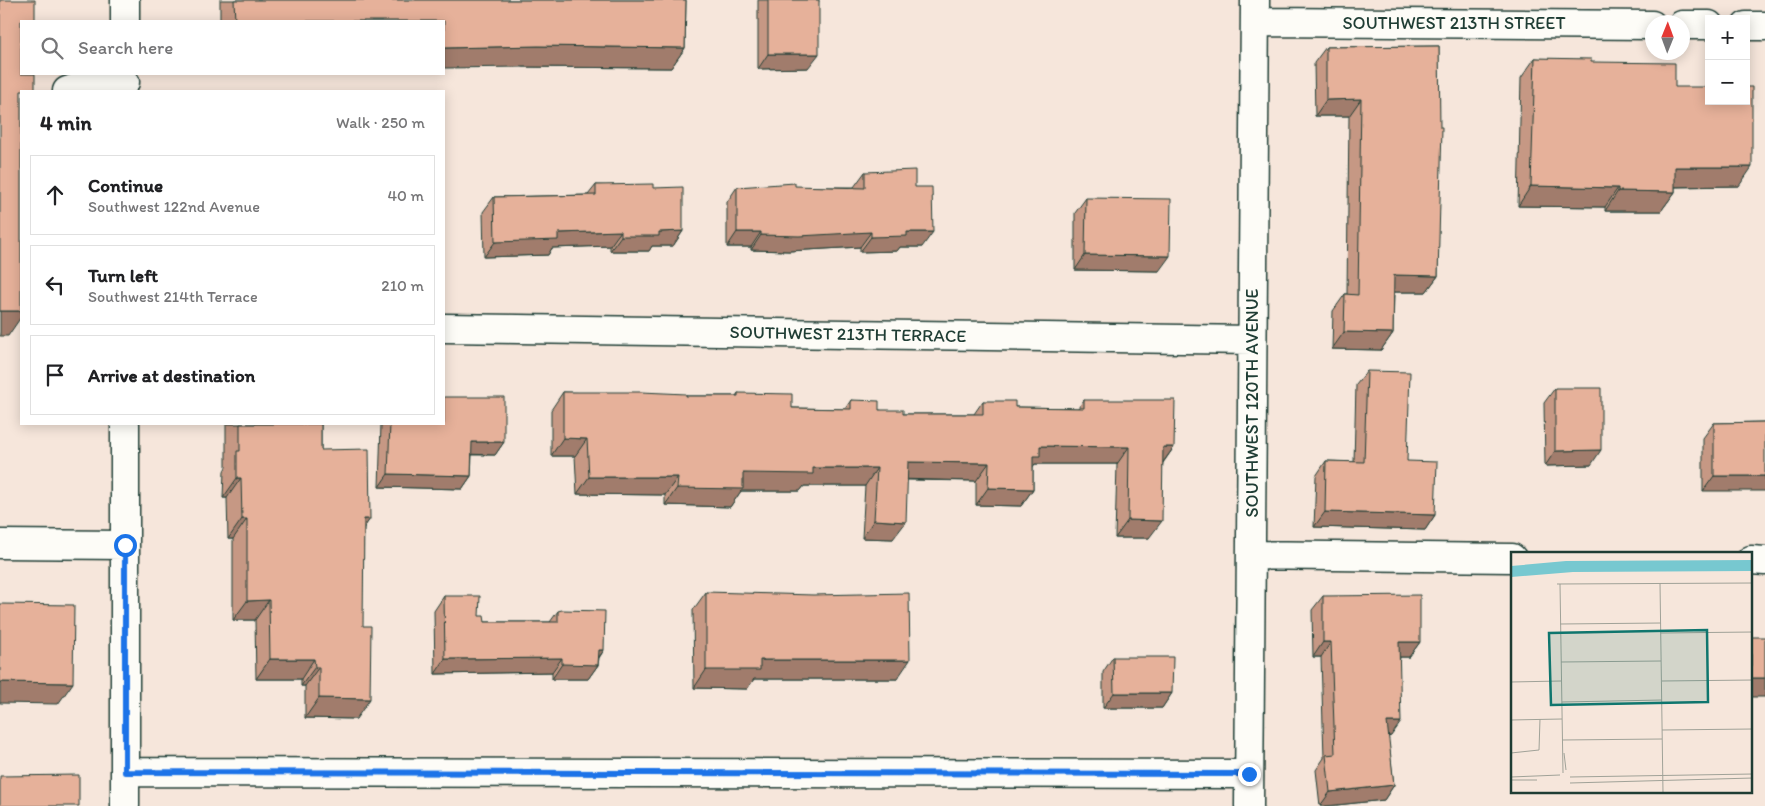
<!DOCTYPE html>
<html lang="en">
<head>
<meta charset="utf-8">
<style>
	:root { --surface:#fff; --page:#f2f2f2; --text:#202124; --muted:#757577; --line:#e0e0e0 }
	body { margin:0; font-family:Itim,sans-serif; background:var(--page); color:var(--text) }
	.controls { position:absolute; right:15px; top:15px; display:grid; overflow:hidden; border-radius:0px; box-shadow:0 2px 12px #0003 }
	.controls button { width:45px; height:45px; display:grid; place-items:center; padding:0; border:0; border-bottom:1px solid var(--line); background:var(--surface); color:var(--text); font:25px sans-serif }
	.compass { position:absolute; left:1645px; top:15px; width:45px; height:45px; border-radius:50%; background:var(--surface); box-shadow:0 2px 12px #0003; rotate:1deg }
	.stop { position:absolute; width:15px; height:15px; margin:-11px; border:4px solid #1a73e8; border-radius:50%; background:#fff }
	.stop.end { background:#1a73e8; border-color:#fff; box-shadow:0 1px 5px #0008 }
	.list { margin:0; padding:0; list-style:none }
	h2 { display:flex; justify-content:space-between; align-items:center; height:65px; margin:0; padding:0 20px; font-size:21px }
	h2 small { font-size:16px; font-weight:400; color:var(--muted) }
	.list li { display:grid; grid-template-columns:32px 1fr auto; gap:15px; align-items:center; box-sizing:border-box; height:80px; margin:0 10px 10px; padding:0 10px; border:1px solid var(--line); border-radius:0px }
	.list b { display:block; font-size:19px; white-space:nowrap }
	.list p { margin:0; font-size:16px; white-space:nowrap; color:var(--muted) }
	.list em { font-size:16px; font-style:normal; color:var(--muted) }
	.icon { flex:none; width:28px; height:28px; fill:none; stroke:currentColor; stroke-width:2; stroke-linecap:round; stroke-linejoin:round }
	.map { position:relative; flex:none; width:1765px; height:806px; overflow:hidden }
	.search { position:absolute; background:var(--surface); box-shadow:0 2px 12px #0003; left:20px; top:20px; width:425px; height:55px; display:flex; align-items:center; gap:12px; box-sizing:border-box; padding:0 18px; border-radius:0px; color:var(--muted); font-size:19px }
	.panel { position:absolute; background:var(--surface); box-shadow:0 2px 12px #0003; left:20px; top:90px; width:425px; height:335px; border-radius:0px }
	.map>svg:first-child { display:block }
</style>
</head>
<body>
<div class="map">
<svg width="1765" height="806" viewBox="0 0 1765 806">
	<rect width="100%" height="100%" fill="#f6e6db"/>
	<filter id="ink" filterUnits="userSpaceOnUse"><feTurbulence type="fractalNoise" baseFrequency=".02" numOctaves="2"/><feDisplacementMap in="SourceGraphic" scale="10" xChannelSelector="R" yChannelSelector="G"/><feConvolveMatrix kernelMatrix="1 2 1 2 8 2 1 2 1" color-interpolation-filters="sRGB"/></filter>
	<g filter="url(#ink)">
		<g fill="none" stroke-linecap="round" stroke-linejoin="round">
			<defs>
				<path id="minor" d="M125,21V0
					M1256,22L1652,25
					M1682,25H1709
					M1746,26H1765
					M67,91L91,83L125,82
					M444,328L1252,340
					M125,424V806
					M0,544L125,545
					M1251,555L1512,558
					M1751,560L1765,561
					M125,772L1249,774
					M1249,806L1255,0"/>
			</defs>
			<use href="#minor" stroke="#1f3d34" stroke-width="31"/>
			<use href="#minor" stroke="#fdfcf7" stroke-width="28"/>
		</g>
		<path fill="#c69884" stroke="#1f3d34" d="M220,0H686L685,48L671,68L523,67L444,21H220Z
			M758,0H819L808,68L758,69Z
			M1439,46L1438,276L1426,292H1394L1393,333L1381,350L1332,349L1333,311L1345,294H1347L1349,116H1315L1314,63L1326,47Z
			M1535,58L1591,62L1675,87L1739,186L1675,187V192L1661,211H1605V207L1518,206L1521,78Z
			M865,172L915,187L922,247H900L897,251L860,252V247L789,251L751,250V247H727V202L737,187H854Z
			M596,185L653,188L683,231L673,246H652L649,251H610V246L552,248L548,255L484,257L483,212L494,197L588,195Z
			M1086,198L1159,271L1075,270V213Z
			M1367,371L1407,461L1435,515L1425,530L1314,527L1316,476L1326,461L1354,462L1356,385Z
			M1555,388L1591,465L1545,466L1544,403Z
			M563,392L686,396H736L738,393L792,408L845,409L851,400L879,410L903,414H974L983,401L1015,407L1078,408L1084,400L1174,447L1163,463L1149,538H1115L1117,464H1035L1033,466V489L1021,506L976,505V481L907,480L893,539L862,538L865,486H804L800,491H741L730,507L665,505V495L577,494L575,456H551V410Z
			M1765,422L1703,491V438L1714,423Z
			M226,424H321V450L370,519L364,527L356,719L305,718V686H301V679H256L255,620H233V539H228L227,498H223L224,471L226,467Z
			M381,424H444L504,442L495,455H472L471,476L462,489L379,487Z
			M706,592L897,679H754L747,689L694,688L693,610Z
			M444,596L479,616L485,622H550L558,611L604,650L599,658L598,665L588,679H552V672L435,674L434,611Z
			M1323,596L1420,642L1409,657H1400L1391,736L1388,737L1394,785L1384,800L1327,806H1320L1316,770L1324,758L1321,657H1313L1312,610Z
			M1113,657L1172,693L1162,708H1103V672Z"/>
		<path fill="#a17c6c" stroke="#1f3d34" d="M538,46L685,48L671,68L523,67L444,68V48Z
			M768,54H819L808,68L758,69Z
			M1361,99L1349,116H1315L1326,100Z
			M1675,167H1752L1739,186L1661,187Z
			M1531,186L1618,188L1605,207L1518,206Z
			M1618,191L1675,192L1661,211H1605Z
			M621,231L610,246L552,248L548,255L484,257L495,242L558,233Z
			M683,231L673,246H652L649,251H610L621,236L659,232Z
			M737,232H761L751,247H727Z
			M871,232L860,247L789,251L751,250L761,235Z
			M907,232H933L922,247H900L897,251L860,252L871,237Z
			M1085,255L1170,256L1159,271L1075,270Z
			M1394,275L1438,276L1426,292H1382Z
			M0,311H21V317L8,336H0Z
			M1344,332L1393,333L1381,350L1332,349Z
			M563,438L587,439L575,456H551Z
			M472,442H504L495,455L463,454Z
			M1040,446L1129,447L1117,464H1035L1028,474H1021Z
			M1163,447H1174L1161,465Z
			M1601,450L1591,465L1545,466L1555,451Z
			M908,462L989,463L976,481L896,479Z
			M813,468H877L865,486H804L800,491H741L730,507L665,505L677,488L743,473Z
			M388,474L471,476L462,489L379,487Z
			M1714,476H1765V491H1703Z
			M589,477H678L665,495L577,494Z
			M237,478H241L227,498H223Z
			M988,488L1033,489L1021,506L976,505Z
			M1325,512L1435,515L1425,530L1314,527Z
			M242,519H247L233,539H228Z
			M364,519H370L356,539Z
			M874,520L906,522L893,539L862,538Z
			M1128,520L1162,521L1149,538H1115Z
			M269,600L255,620H233L247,601Z
			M1323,642H1331L1321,657H1313Z
			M1399,642H1420L1409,657H1389Z
			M599,650H604L594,664L598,665L588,679H552L562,664Z
			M562,658L552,672L435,674L445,659Z
			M270,659H314L301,679H256Z
			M760,660H910L897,679H754L747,689L694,688L706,670Z
			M315,667H319L305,686H301Z
			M1751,678H1765V697H1751Z
			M0,682L73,683L58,704L0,703Z
			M1114,693H1172L1162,708H1103Z
			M319,698L370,699L356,719L305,718Z
			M1387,722H1401L1391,736L1376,737Z
			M1394,785L1384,800L1327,806H1320L1330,792Z"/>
		<path fill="#e6b19a" stroke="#1f3d34" d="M0,0H35V21H21V74H35V91H21V311H0Z
			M234,0H686L685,48L538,46L444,48V21H235Z
			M768,0H819V54H768Z
			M1439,46L1440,127H1442L1438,276L1394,275L1393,333L1344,332L1345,294L1358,295L1361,99L1326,100V47Z
			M1535,58L1591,59V62L1675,63V87H1709V101H1746V87H1752V167H1675V192L1618,191V188L1531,186Z
			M915,170V187H932L933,232H907V236L871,237V232L799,236L761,235V232H737V187L795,183V186L865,188V172Z
			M653,184V188L683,187V231L659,232V236H621V231L558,233V240L495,242L494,197L596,195V185Z
			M1086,198L1171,199L1170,256L1085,255Z
			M1367,371L1410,372L1407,461L1437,462L1435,515L1325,512L1326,461L1364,462Z
			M1555,388H1601V450L1555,451Z
			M563,392H641L686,394V396H738V393L792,394V408L851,409V400L879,401V410H903V414H983V401H1015V407L1084,408V400H1175L1174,447H1163L1162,521L1128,520L1129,447L1040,446V456H1033V489L988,488L989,463L908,462L906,522L874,520L877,468H813V474L743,473V489L677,488L678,477H589L587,439L563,438Z
			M444,397H504V442H472L471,476L388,474L390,424H444Z
			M1765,422V476H1714V423Z
			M240,424H321V450L369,449L370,519H364L363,626H371L370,699L319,698V667H315L314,659H270L269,600L247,601V519H242L241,478H237V451H240Z
			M706,592L813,595L909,593L910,660H760V670H706Z
			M1420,595V642H1399L1401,722H1387L1394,785L1330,792L1326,755L1335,754L1331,642H1323V596Z
			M444,596H480L479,616H484L485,622H558V611L562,610L605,611L604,650H599L598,665L562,664V658L445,659Z
			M0,604L74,605L73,683L0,682Z
			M1751,637H1765V678H1751Z
			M1113,657H1173L1172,693H1114Z
			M79,775V806H0V776Z"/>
	</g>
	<g fill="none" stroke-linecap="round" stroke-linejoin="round" filter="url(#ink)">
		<path stroke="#1a73e8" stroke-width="6" d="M125,545V772L1249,774"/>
	</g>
	<g text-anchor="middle" stroke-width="4.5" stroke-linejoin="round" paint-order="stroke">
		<g font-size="18" fill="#1f3d34" stroke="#fdfcf7">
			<text x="1454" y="29">SOUTHWEST 213TH STREET</text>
			<text transform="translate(848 334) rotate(1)" y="6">SOUTHWEST 213TH TERRACE</text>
			<text transform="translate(1252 403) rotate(-90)" y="6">SOUTHWEST 120TH AVENUE</text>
		</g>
	</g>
	<g transform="translate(1511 552)">
		<rect width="241" height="241" fill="#f6e6db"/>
		<path d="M242,8L241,19L62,20L0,25V14L55,9Z" fill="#77c8d0"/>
		<path fill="none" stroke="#a0a298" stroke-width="1" d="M149,31L152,241M46,32L242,31M49,32L52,221M49,72L150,71M150,81L242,80M50,110L150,109M151,129L242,128M0,130L50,129M51,150L151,148M0,168L51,167M151,178L242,177M51,188L151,187M0,201L28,198L29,167M53,201L55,218M0,225L49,223M59,225L242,222M0,228H26M59,231L242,226"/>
		<path fill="#0f766e" fill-opacity="0.15" stroke="#0f766e" stroke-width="2.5" d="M196,78L197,150L40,153L38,81Z"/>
		<rect width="241" height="241" fill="none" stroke="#1f3d34" stroke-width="2.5"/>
	</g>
</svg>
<div class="controls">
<button>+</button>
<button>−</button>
</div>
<svg class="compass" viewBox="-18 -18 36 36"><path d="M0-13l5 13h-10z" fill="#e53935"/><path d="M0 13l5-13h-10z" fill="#757577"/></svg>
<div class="stop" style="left:125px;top:545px"></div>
<div class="stop end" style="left:1249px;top:774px"></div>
<div class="search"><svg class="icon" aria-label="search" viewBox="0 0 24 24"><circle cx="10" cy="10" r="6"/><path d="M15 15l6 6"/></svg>Search here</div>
<section class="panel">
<h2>4 min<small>Walk · 250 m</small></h2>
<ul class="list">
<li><svg class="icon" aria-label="ahead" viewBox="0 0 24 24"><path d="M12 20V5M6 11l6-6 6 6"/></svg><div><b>Continue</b><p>Southwest 122nd Avenue</p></div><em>40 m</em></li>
<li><svg class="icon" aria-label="left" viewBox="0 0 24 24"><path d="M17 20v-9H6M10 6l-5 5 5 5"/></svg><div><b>Turn left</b><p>Southwest 214th Terrace</p></div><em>210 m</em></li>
<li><svg class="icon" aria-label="arrive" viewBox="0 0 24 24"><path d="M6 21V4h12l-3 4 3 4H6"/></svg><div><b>Arrive at destination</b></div></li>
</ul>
</section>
</div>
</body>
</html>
